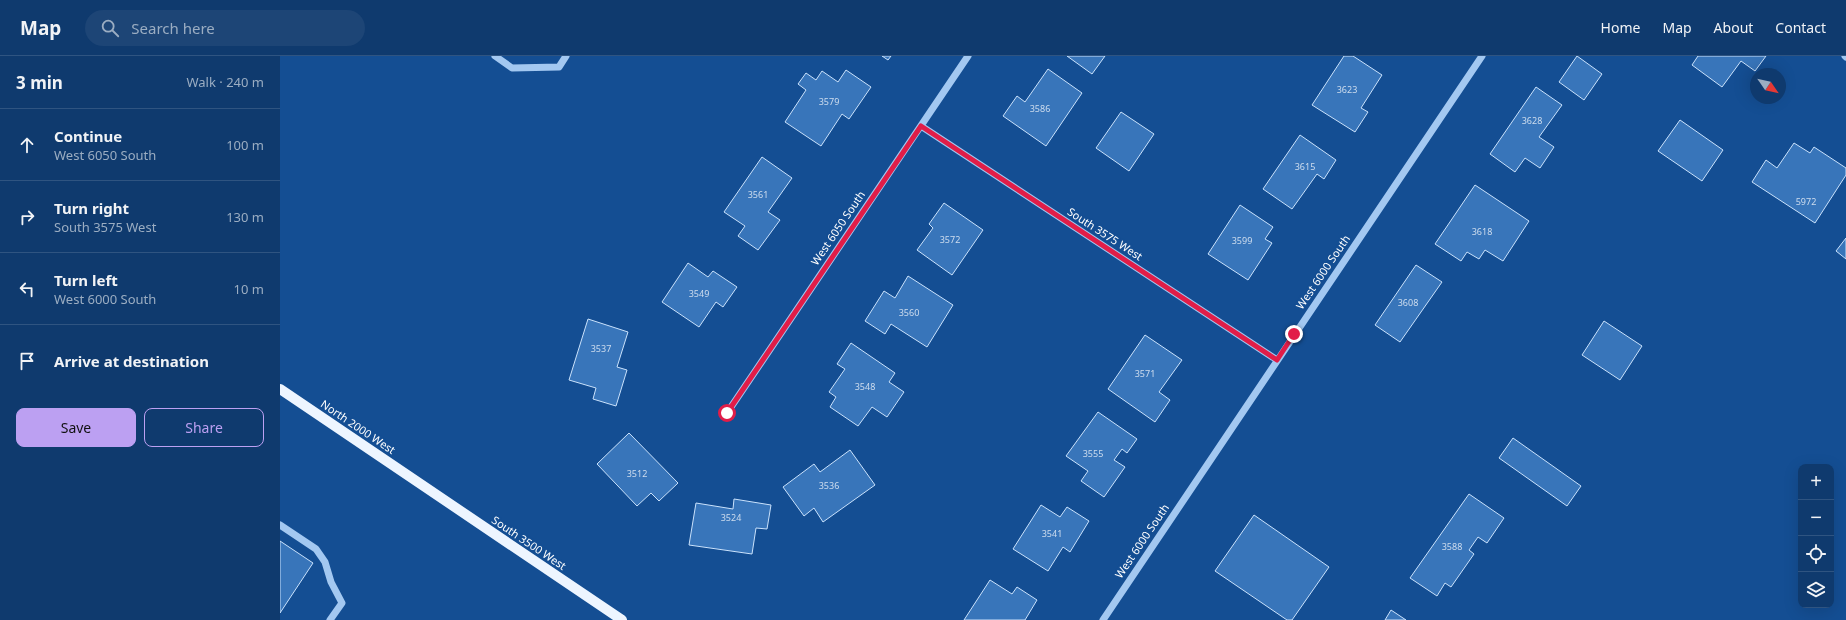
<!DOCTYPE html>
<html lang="en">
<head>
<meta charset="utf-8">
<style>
	:root { --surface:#0f3a6e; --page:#1d4576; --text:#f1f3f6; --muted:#9badc2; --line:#2f5481; --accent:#bca0f2 }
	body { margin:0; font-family:"Noto Sans",sans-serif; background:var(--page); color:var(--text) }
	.controls { position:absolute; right:12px; bottom:12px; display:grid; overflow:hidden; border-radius:8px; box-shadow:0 4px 16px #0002 }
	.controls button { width:36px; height:36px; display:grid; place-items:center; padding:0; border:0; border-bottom:1px solid var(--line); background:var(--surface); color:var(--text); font:20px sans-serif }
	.compass { position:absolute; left:1470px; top:12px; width:36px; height:36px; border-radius:50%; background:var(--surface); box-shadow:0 4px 16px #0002; rotate:124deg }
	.stop { position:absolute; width:12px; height:12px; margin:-9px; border:3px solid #e11d48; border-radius:50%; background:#fff }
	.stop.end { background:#e11d48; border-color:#fff; box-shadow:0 1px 4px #0008 }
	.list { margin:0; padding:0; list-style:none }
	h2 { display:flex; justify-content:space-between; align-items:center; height:52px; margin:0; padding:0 16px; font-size:17px }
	h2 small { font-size:13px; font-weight:400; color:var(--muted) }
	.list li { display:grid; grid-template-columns:26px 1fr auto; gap:12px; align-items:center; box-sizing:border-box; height:72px; padding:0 16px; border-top:1px solid var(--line) }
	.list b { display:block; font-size:15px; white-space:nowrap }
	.list p { margin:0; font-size:13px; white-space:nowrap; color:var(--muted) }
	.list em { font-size:13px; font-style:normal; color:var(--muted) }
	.actions { display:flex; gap:8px; padding:12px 16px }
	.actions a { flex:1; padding:9px 0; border:1px solid var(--accent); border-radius:8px; text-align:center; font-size:14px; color:var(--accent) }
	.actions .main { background:var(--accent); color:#111 }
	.icon { flex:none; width:22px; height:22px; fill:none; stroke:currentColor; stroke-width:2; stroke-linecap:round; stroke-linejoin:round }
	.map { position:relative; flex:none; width:1566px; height:564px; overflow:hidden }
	header { display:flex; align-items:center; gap:24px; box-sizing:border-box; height:56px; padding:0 20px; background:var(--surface); border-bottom:1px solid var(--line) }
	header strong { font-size:19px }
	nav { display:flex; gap:22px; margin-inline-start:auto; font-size:14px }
	.search { width:280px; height:36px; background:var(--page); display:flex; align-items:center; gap:10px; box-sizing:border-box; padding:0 14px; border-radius:22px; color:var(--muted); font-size:15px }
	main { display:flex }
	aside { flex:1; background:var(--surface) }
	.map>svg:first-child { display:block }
</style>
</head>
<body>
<header>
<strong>Map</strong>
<div class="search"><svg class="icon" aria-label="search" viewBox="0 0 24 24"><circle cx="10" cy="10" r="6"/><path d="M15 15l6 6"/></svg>Search here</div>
<nav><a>Home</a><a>Map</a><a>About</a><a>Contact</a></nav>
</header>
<main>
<aside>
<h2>3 min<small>Walk · 240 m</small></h2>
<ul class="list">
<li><svg class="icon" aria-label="ahead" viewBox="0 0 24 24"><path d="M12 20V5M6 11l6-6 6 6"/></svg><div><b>Continue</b><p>West 6050 South</p></div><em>100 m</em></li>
<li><svg class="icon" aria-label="right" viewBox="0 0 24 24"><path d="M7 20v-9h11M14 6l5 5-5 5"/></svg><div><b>Turn right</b><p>South 3575 West</p></div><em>130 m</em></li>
<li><svg class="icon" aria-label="left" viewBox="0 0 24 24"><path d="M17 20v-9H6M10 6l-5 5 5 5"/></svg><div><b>Turn left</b><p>West 6000 South</p></div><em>10 m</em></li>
<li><svg class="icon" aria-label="arrive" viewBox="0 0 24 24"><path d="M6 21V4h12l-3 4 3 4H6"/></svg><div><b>Arrive at destination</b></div></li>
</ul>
<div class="actions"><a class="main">Save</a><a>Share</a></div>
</aside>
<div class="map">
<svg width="1566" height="564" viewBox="0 0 1566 564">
	<rect width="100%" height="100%" fill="#144e93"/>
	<path fill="#3875ba" stroke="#cae2fc" d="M602,0H611L608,4Z
		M787,0H825L812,18Z
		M1064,0H1073L1102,19L1081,52L1088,56L1075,76L1032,49Z
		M1297,0L1322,18L1304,44L1279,26Z
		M1418,0H1486L1475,15L1461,5L1442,31L1412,9Z
		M768,13L802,37L766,90L723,60L737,40L745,46Z
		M566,14L591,31L569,63L562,58L541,90L505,66L526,34L518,28L526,17L536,24L542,15L558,26Z
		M1256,31L1282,49L1259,81L1274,91L1260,112L1245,102L1235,116L1210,98Z
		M841,56L874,78L849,115L816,92Z
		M1400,64L1443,94L1422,125L1378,95Z
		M1020,79L1056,104L1044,123L1037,118L1012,153L983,133Z
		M1514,87L1530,97L1534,91L1566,112V119L1535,167L1472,126L1486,104L1497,112Z
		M482,101L512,122L488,156L500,164L478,194L458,180L465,170L444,156Z
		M1195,129L1249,165L1223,205L1205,194L1199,203L1187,196L1181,205L1155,188Z
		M664,147L703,174L672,219L637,194L653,172L649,168Z
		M960,149L993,171L985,183L992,187L968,224L928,198Z
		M1566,182V203L1556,195Z
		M408,207L428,221L433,215L457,231L443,251L436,246L419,271L382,246Z
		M1136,209L1162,226L1120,286L1095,269Z
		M628,220L673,249L647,291L611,268L605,278L585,265L604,235L615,242Z
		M308,263L348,276L337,311L347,314L336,350L313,343L316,332L289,324Z
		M1324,265L1362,290L1340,324L1302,299Z
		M865,279L902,304L879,336L890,344L875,366L828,333Z
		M571,287L615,317L609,326L624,336L607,361L592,351L578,370L550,351L556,341L549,336L565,313L557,308Z
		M818,356L857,383L847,397L842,393L834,404L845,411L824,441L801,425L808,415L786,400Z
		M349,377L398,427L379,445L371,437L357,450L317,408Z
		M1233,382L1301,430L1287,450L1219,402Z
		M570,394L595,429L543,466L534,452L524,460L503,431L534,408L540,416Z
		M1189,438L1224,462L1207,487L1198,481L1189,494L1194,498L1171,531L1165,527L1157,540L1130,522Z
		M454,443L491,449L487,473L476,472L472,498L409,489L416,447L453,453Z
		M761,449L780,461L787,451L809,465L790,496L783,491L768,515L733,493Z
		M974,459L1049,511L1012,564H1007L935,515Z
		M0,485L33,507L0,557Z
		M710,524L732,538L737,531L757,544L745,564H684Z
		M1111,554L1126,564H1105Z"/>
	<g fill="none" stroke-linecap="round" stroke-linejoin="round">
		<path stroke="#a3c8f1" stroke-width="7" d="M215,0L232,12L279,11L286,0
			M1565,0L1566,1
			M641,70L997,304
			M447,357L688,0
			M0,469L36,493L45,506L51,526L62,547L50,564
			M823,564L1202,0"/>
		<path stroke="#edf5ff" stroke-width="10" d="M0,333L342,564"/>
	</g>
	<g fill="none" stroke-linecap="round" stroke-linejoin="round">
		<path stroke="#e11d48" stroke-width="5" d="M447,357L641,70L997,304L1014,278"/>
	</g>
	<g text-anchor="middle" stroke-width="4" stroke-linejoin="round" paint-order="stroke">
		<g font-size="9" fill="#cddcee">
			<text x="1067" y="37">3623</text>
			<text x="549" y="49">3579</text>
			<text x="760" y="56">3586</text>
			<text x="1252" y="68">3628</text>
			<text x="1025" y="114">3615</text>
			<text x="478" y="142">3561</text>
			<text x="1526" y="149">5972</text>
			<text x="1202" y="179">3618</text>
			<text x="670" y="187">3572</text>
			<text x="962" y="188">3599</text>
			<text x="419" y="241">3549</text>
			<text x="1128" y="250">3608</text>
			<text x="629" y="260">3560</text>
			<text x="321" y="296">3537</text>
			<text x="865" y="321">3571</text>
			<text x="585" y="334">3548</text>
			<text x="813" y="401">3555</text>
			<text x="357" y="421">3512</text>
			<text x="549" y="433">3536</text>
			<text x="451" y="465">3524</text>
			<text x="772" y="481">3541</text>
			<text x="1172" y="494">3588</text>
		</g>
		<g font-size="11" fill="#fff" stroke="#144e93">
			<text transform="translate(558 172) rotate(-56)" y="4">West 6050 South</text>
			<text transform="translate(825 178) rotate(33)" y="4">South 3575 West</text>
			<text transform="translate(1043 216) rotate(-56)" y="4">West 6000 South</text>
			<text transform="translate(78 371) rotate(34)" y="4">North 2000 West</text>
			<text transform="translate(862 485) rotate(-56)" y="4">West 6000 South</text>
			<text transform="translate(249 487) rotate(34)" y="4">South 3500 West</text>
		</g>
	</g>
</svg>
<div class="controls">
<button>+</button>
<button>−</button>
<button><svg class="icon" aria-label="locate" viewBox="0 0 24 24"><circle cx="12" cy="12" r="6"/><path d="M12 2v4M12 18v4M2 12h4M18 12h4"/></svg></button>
<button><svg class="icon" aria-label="layers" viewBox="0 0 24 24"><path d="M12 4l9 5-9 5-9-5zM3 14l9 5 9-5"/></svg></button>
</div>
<svg class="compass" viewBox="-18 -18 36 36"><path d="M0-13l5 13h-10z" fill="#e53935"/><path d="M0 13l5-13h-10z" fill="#9badc2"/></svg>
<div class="stop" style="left:447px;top:357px"></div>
<div class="stop end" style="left:1014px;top:278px"></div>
</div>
</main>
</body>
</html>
